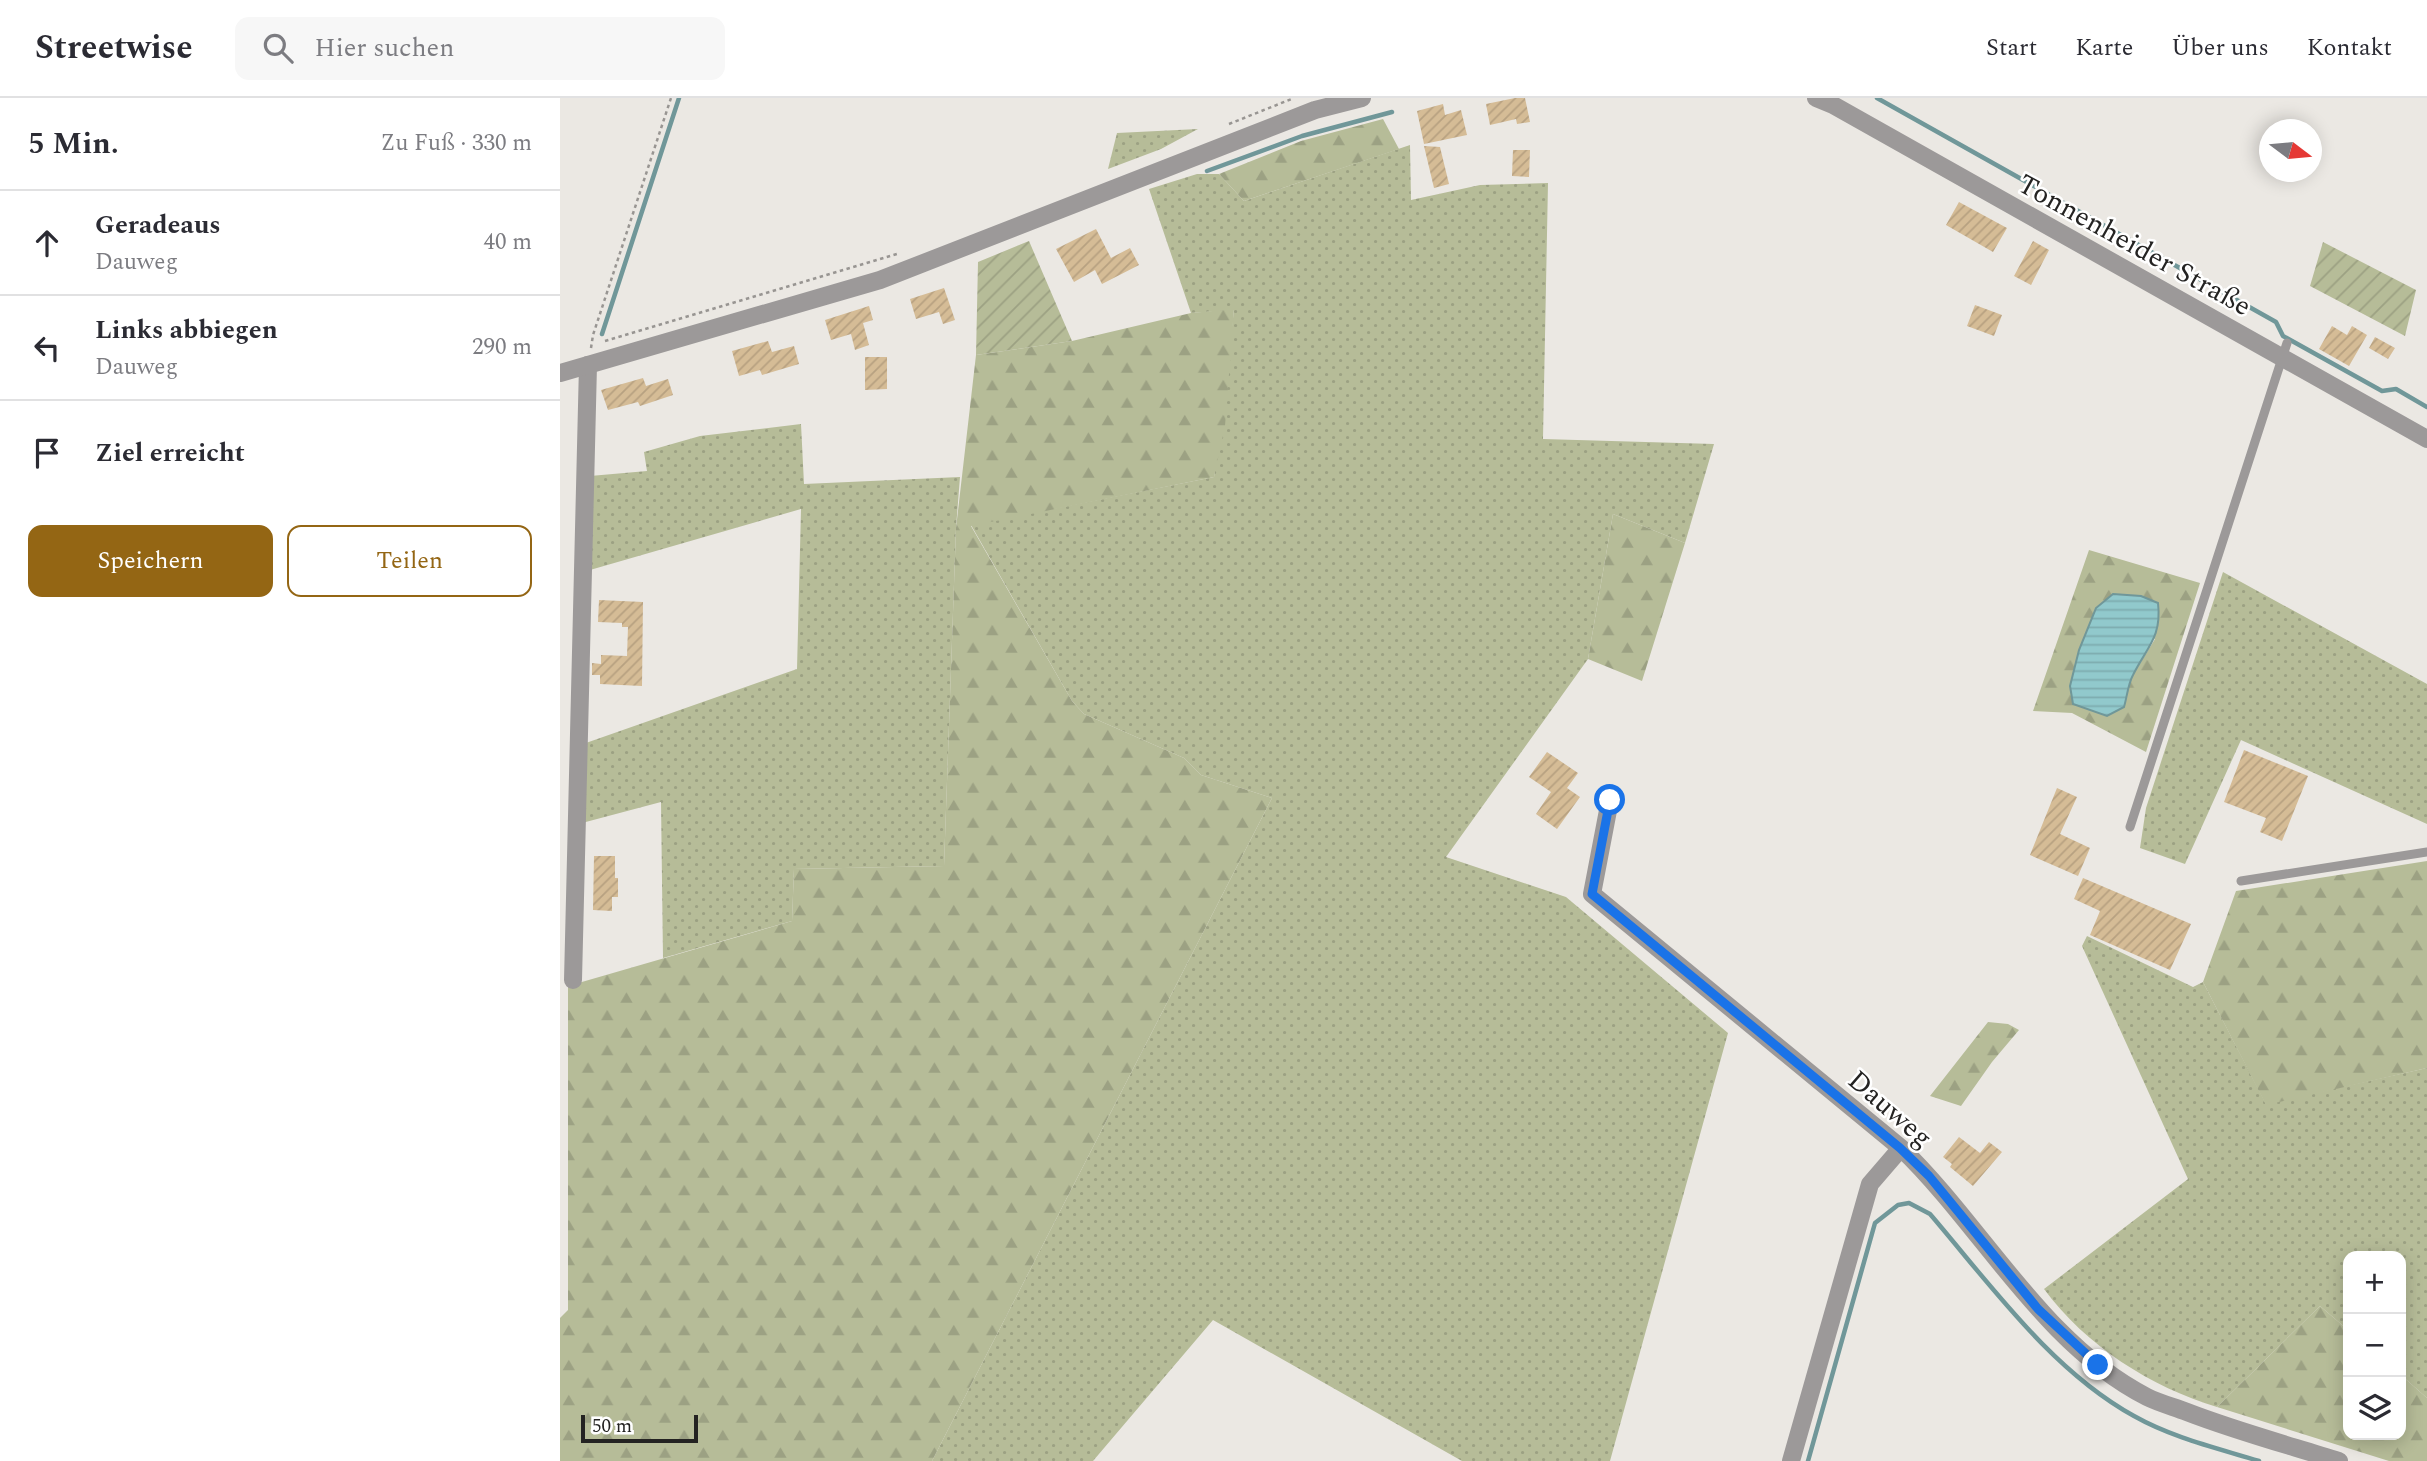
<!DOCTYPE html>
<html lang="de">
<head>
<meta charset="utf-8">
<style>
	:root { --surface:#fff; --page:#f7f7f7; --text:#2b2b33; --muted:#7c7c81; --line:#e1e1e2; --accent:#946614 }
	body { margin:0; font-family:Spectral,serif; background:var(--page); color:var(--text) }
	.controls { position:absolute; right:21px; bottom:21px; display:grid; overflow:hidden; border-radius:14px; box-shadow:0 4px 18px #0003 }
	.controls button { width:63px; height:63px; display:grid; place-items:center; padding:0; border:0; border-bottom:2px solid var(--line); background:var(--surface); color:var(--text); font:35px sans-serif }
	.compass { position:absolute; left:1699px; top:21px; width:63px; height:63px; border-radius:50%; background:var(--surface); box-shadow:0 4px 18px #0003; rotate:106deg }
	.scale { position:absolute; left:21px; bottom:18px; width:117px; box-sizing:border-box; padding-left:7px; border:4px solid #242322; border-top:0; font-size:19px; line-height:24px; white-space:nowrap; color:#242322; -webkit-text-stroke:5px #fff; paint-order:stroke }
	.stop { position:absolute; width:21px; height:21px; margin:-16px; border:5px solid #1a73e8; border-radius:50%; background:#fff }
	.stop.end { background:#1a73e8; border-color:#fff; box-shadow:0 2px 7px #0008 }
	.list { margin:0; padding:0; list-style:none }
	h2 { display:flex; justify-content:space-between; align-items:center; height:91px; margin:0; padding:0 28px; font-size:30px }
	h2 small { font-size:23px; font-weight:400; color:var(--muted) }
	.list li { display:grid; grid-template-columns:46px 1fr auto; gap:21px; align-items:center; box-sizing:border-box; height:105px; padding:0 28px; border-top:2px solid var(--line) }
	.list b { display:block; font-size:26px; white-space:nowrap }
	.list p { margin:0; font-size:23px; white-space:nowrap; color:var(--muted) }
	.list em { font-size:23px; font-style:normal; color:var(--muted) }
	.actions { display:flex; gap:14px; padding:21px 28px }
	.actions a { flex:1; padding:16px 0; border:2px solid var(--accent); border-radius:14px; text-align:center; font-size:24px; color:var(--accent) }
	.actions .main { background:var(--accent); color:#fff }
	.icon { flex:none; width:38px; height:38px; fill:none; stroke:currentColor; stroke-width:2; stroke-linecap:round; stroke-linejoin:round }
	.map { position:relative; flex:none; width:1867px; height:1363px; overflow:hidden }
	header { display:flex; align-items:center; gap:42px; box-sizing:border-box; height:98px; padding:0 35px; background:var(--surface); border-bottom:2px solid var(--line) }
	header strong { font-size:33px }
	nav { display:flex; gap:38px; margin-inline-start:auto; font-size:24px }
	.search { width:490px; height:63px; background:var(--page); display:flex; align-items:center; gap:18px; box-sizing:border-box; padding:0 24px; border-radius:14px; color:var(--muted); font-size:26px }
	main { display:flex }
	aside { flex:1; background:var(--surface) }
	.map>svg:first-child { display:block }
</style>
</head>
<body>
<header>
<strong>Streetwise</strong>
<div class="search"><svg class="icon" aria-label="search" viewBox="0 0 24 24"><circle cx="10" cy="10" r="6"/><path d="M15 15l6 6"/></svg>Hier suchen</div>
<nav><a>Start</a><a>Karte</a><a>Über uns</a><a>Kontakt</a></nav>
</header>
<main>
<aside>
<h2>5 Min.<small>Zu Fuß · 330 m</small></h2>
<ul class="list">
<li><svg class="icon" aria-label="ahead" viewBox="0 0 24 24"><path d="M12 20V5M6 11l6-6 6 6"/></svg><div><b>Geradeaus</b><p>Dauweg</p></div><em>40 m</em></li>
<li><svg class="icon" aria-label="left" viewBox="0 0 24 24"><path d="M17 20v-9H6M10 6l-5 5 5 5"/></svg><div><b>Links abbiegen</b><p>Dauweg</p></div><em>290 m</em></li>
<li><svg class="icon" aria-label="arrive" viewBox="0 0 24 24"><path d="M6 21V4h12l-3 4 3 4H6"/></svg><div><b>Ziel erreicht</b></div></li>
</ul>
<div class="actions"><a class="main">Speichern</a><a>Teilen</a></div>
</aside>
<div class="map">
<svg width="1867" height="1363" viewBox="0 0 1867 1363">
	<defs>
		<pattern id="grass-dots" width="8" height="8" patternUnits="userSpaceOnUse" patternTransform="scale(1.75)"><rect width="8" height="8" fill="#b6bc98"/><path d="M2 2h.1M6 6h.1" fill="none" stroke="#9ca183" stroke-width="1.8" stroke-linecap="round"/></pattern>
		<pattern id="forest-firs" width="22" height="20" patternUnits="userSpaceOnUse" patternTransform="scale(1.75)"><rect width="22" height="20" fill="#b6bc98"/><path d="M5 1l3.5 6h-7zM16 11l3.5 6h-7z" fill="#9ca183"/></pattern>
		<pattern id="garden-furrows" width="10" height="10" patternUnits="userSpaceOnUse" patternTransform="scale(1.75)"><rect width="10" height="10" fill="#b6bc98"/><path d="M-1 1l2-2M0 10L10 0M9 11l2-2" fill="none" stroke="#9ca183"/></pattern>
		<pattern id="water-rules" width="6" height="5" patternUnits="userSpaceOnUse" patternTransform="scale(1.75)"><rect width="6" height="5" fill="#91c9cc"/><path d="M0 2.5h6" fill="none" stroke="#7dacaf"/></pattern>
		<pattern id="building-hatch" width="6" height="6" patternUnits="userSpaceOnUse" patternTransform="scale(1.75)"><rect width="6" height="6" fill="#d5bc96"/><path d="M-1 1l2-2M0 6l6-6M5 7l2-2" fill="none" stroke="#b7a181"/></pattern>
	</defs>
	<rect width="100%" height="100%" fill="#ebe8e3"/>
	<path fill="url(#grass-dots)" d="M638,31L601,51L548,71L557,35Z
		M850,47L851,102L920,87L988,85L983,341L1154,346L1125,445L1053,416L1028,561L886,759L1006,799L1168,935L1050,1363H902L653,1222L533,1363H372L712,700L641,677L624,660L524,616L512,603L411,427L654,379L674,212L631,215L589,91L637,76H659L684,103Z
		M241,326L244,386L400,379L396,430L384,768L234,771L232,823L103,860L101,704L22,725L23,646L237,571L241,411L30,472V378L87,373L84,354L140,338Z
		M1663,474L1867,586V726L1681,642L1625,766L1580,750L1586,710Z
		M1527,838L1633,889L1643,884L1706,1006L1867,970V1300L1841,1277V1158H1788V1232L1760,1208L1657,1309C1591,1289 1526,1248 1484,1191L1628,1081L1522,848Z"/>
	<path fill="url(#forest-firs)" fill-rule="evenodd" d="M823,21L839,51L684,103L659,76L741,43Z
		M674,211L665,328L654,379L411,428L512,603L524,616L624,660L641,677L712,700L372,1363H0V1220L8,1212V888L232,823L234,771L384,768L396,430L416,257L512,243L631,215Z
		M1053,416L1125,445L1082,583L1028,561Z
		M1529,452L1640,485L1586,654L1512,615L1473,613ZM1536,510L1595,541L1548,618L1513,606L1510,588L1519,552Z
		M1867,763V970L1706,1007L1643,884L1676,793Z
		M1428,924L1448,926L1459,932L1432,964L1401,1008L1370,998Z
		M1760,1208L1788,1232V1337H1841V1277L1867,1300V1363H1829L1657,1309Z"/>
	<path fill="url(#garden-furrows)" d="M469,143L512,243L416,257L418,164Z
		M1763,144L1856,192L1845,238L1750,188Z"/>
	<path fill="url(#water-rules)" stroke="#709799" stroke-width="2" d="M1553,496L1581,498L1598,505C1602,539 1587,549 1573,577C1568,586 1567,599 1564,609L1547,618L1513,606L1510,588L1519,552L1536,510Z"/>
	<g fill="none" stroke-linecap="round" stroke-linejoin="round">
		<path stroke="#709799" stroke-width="4.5" d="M1317,0L1716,224L1723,238L1822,293L1836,291L1867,309
			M647,73L742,38L832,14
			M42,236L119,0
			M1248,1363L1315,1125L1338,1107L1349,1105L1370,1116C1430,1186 1492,1273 1574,1318C1613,1340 1657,1350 1699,1363"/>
	</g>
	<path fill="url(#building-hatch)" d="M955,0H965L970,24L957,26L956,21L930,27L926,6Z
		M883,6L885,17L901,12L907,37L864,46L857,13Z
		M864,48L880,49L889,86L874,90Z
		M953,52H970L969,79L952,78Z
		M1399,104L1447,130L1433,154L1386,127Z
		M536,131L551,160L570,150L579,167L542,186L535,172L514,184L496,151Z
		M1473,143L1489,152L1471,187L1454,178Z
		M384,190L395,222L383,226L379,214L356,221L350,201Z
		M1415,207L1442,217L1434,238L1407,228Z
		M309,208L313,222L303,225L309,247L295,252L291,236L271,242L265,222Z
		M1772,228L1787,237L1792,228L1807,237L1789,268L1759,251Z
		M1815,239L1835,250L1828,261L1809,250Z
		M208,243L212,254L234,248L239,266L202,277L200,272L179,278L172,253Z
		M305,259H327V291L305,292Z
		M83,280L86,288L108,281L113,297L80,308L78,304L48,312L41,292Z
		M39,502L83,504L82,588L40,586V577H32V565L41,566V557L67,558L68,529H62V525L38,524Z
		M1684,652L1748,678L1722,743L1700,734L1706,720L1664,704Z
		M987,654L1018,675L1007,690L1020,699L997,731L976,716L991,694L969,679Z
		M1497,690L1517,699L1500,736L1530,750L1518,778L1470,757Z
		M34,758H55V780H58V799H52V813L33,812Z
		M1523,780L1631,826L1610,872L1530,837L1540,813L1514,801Z
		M1399,1039L1420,1055L1429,1044L1442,1054L1413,1088L1390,1069L1392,1066L1383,1059Z"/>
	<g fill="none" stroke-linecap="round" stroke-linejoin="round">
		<path stroke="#989592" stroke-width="2.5" stroke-dasharray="3.5 3.5" stroke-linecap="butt" d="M669,26L734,0
			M45,243L337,156
			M31,250L33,237L111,0"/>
		<path stroke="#9c9999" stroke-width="9" d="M1570,729L1727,245
			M1681,783L1867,754"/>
		<path stroke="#9c9999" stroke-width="18" d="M1050,702L1032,796L1341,1050C1423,1129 1483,1246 1587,1299C1599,1305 1614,1309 1627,1314C1676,1333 1728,1347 1779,1363
			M13,882L28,267
			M1231,1363L1310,1086L1341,1050"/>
		<path stroke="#9c9999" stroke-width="18" d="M1256,0L1273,7L1867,341
			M0,275L320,182L755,12L802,0"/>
	</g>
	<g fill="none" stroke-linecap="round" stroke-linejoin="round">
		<path stroke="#1a73e8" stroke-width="9" d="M1050,702L1032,796L1340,1050L1369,1078L1478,1211L1538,1267"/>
	</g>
	<g text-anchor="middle" stroke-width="5" stroke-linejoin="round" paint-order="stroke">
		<g font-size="28" fill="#242322" stroke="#fff">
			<text transform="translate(1575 146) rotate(29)" y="10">Tonnenheider Straße</text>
			<text transform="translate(1331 1010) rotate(41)" y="10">Dauweg</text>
		</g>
	</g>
</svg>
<div class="controls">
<button>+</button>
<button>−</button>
<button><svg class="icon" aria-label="layers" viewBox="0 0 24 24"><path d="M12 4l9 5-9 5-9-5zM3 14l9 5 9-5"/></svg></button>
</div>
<svg class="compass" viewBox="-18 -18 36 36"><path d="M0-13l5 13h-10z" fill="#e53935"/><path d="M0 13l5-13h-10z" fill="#7c7c81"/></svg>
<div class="scale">50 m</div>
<div class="stop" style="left:1050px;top:702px"></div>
<div class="stop end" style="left:1538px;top:1267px"></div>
</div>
</main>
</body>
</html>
